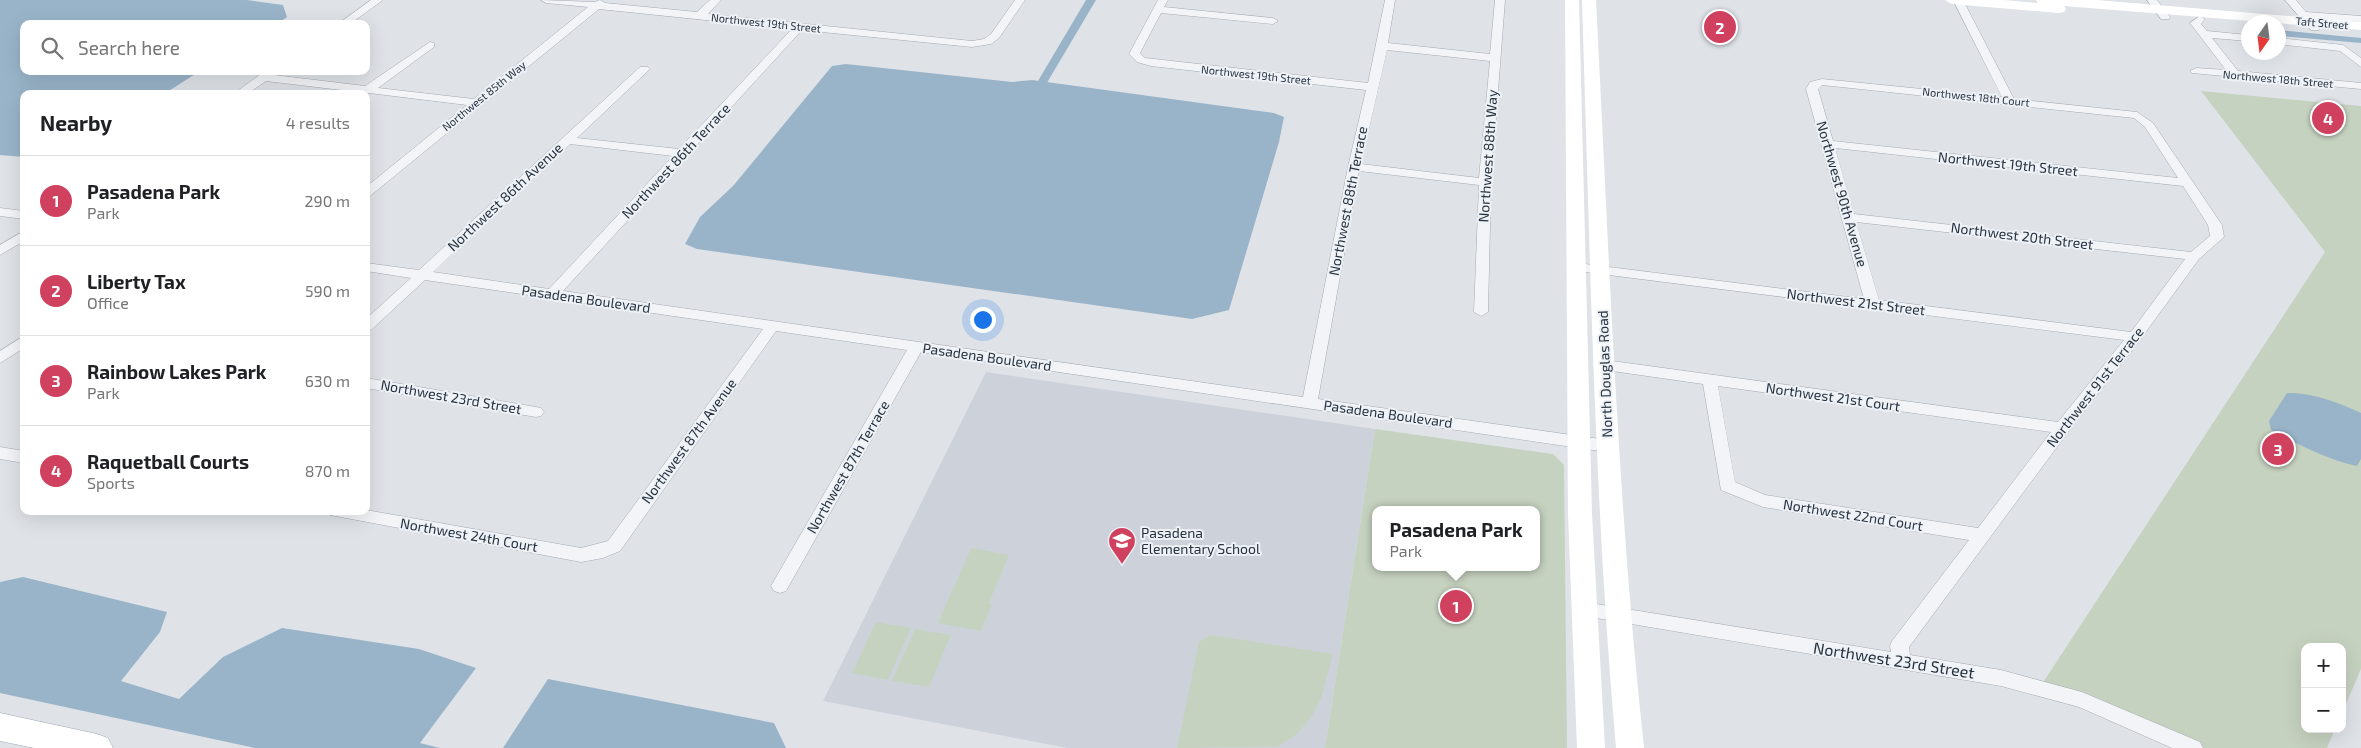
<!DOCTYPE html>
<html lang="en">
<head>
<meta charset="utf-8">
<style>
	:root { --surface:#fff; --page:#f6f6f6; --text:#202124; --muted:#757577; --line:#e0e0e0; --accent:#d04160 }
	body { margin:0; font-family:"Exo 2",sans-serif; background:var(--page); color:var(--text) }
	.controls { position:absolute; right:15px; bottom:15px; display:grid; overflow:hidden; border-radius:10px; box-shadow:0 5px 20px #0002 }
	.controls button { width:45px; height:45px; display:grid; place-items:center; padding:0; border:0; border-bottom:1px solid var(--line); background:var(--surface); color:var(--text); font:25px sans-serif }
	.compass { position:absolute; left:2241px; top:15px; width:45px; height:45px; border-radius:50%; background:var(--surface); box-shadow:0 5px 20px #0002; rotate:194deg }
	.you { position:absolute; left:982px; top:319px; width:18px; height:18px; margin:-12px; border:4px solid #fff; border-radius:50%; background:#1a73e8; box-shadow:0 0 0 8px #1a73e833 }
	.badge { display:grid; place-items:center; width:32px; height:32px; border-radius:50%; background:var(--accent); color:#fff; font-size:16px; font-weight:700 }
	.pin { position:absolute; translate:-50% -50%; border:2px solid #fff; box-shadow:0 1px 5px #0006 }
	.popup { position:absolute; left:1372px; top:506px; width:168px; height:65px; box-sizing:border-box; display:grid; place-content:center; border-radius:10px; background:var(--surface); filter:drop-shadow(0 1px 4px #0005); font-size:16px; white-space:nowrap; color:var(--muted) }
	.popup b { font-size:19px; color:var(--text) }
	.popup::after { content:''; position:absolute; left:50%; top:100%; margin-left:-10px; border:10px solid transparent; border-top-color:var(--surface) }
	.list { margin:0; padding:0; list-style:none }
	h2 { display:flex; justify-content:space-between; align-items:center; height:65px; margin:0; padding:0 20px; font-size:21px }
	h2 small { font-size:16px; font-weight:400; color:var(--muted) }
	.list li { display:grid; grid-template-columns:32px 1fr auto; gap:15px; align-items:center; box-sizing:border-box; height:90px; padding:0 20px; border-top:1px solid var(--line) }
	.list b { display:block; font-size:19px; white-space:nowrap }
	.list p { margin:0; font-size:16px; white-space:nowrap; color:var(--muted) }
	.list em { font-size:16px; font-style:normal; color:var(--muted) }
	.icon { flex:none; width:28px; height:28px; fill:none; stroke:currentColor; stroke-width:2; stroke-linecap:round; stroke-linejoin:round }
	.map { position:relative; flex:none; width:2361px; height:748px; overflow:hidden }
	.search { position:absolute; background:var(--surface); box-shadow:0 5px 20px #0002; left:20px; top:20px; width:350px; height:55px; display:flex; align-items:center; gap:12px; box-sizing:border-box; padding:0 18px; border-radius:10px; color:var(--muted); font-size:19px }
	.panel { position:absolute; background:var(--surface); box-shadow:0 5px 20px #0002; left:20px; top:90px; width:350px; height:425px; border-radius:10px }
	.map>svg:first-child { display:block }
</style>
</head>
<body>
<div class="map">
<svg width="2361" height="748" viewBox="0 0 2361 748">
	<rect width="100%" height="100%" fill="#dfe3e8"/>
	<path fill="#cdd2da" d="M986,372L1375,429L1325,748H1067L823,701Z"/>
	<path fill="#c6d2c0" fill-rule="evenodd" d="M2201,91L2361,106V669L2342,713V647H2305V729H2335L2327,748H2193L2040,687L2325,252Z
		M1375,429L1553,454L1564,465L1567,748H1325ZM1376,510H1536V567H1376Z
		M971,548L1009,555L989,603L992,604L981,631L938,623Z
		M876,622L911,628L888,680L852,673Z
		M915,629L951,635L929,687L892,681Z
		M1211,635L1333,654L1321,699L1311,717L1297,734L1277,747L1177,748L1199,642Z"/>
	<path fill="#99b4c9" d="M0,0H247L283,5L287,17L277,24H24V71H200L164,94H24V157L0,155Z
		M2279,30L2361,38V43L2279,36Z
		M846,64L1012,82L1032,80L1274,113L1284,117L1279,142L1229,310L1192,319L697,249L685,244L700,217L733,186L832,66Z
		M2287,393C2310,392 2341,403 2361,413V459L2357,466C2326,459 2299,445 2271,430L2269,421Z
		M23,577L167,612L160,632L121,681L179,699L223,657L282,628L419,649L476,668L420,743L440,748H255L0,693V582Z
		M548,679L774,723L786,748H503Z"/>
	<g fill="none" stroke-linecap="round" stroke-linejoin="round">
		<path fill="#99b4c9" fill-rule="evenodd" d="M1086,0H1096L1048,81L1047,83H1039L1038,81Z"/>
		<defs>
			<path id="street" d="M371,0H383L350,24H338Z
				M541,0L595,2L600,0L605,3L697,12L710,0H721L708,14L972,41L984,39L991,34L1015,0H1025L999,38L991,44L972,47L802,30L563,291L1303,397L1348,167L1366,90L1151,66L1137,62L1129,54L1158,0H1168L1164,7L1273,18L1278,21L1273,24L1161,13L1140,53L1145,58L1368,83L1385,0H1395L1388,43L1490,54L1495,0H1505L1491,182L1488,312L1481,316L1474,312L1479,185L1359,171L1318,399L1607,440L1613,442L1615,446L1613,450L1607,452L921,352L786,591L780,593L774,591L771,586L907,350L776,331L620,551L603,558L581,562L330,515L328,511L366,510L581,548L608,541L763,329L425,280L371,330L366,332V319L411,278L366,271V263L419,270L640,67H648L650,69L577,138L679,149L792,29L599,9L370,196L366,197V187L467,105L369,93L366,95L358,92L266,81L247,94H233L265,71H276L274,75L365,86L430,42L434,43V47L378,88L474,99L588,7L546,3ZM1387,50L1490,61L1479,178L1361,164ZM570,144L673,156L549,289L433,272Z
				M1953,0H1963L2014,99L2137,112L2153,123L2222,225L2224,237L2199,259L2140,340L2068,432L1909,647L1910,655L2001,670L2082,692L2200,742L2203,748H2172L2079,707L2001,686L1584,616L1578,614L1575,609L1578,604L1584,602L1891,652L1890,646L1892,641L1969,540L1763,507L1721,490L1703,384L1605,370L1600,368L1598,365L1600,362L1605,360L2058,422L2124,340L1577,271L1570,267L1577,263L1864,299L1806,89L1810,82L1822,79L2002,97ZM1822,85L2134,118L2145,127L2178,178L1833,141L1818,89ZM1835,148L2183,186L2208,225L2210,236L2191,252L1854,214ZM1856,222L2185,259L2131,332L1879,300ZM1718,386L2051,432L1978,528L1765,495L1735,482Z
				M2147,0H2157L2170,17L2169,19H2161Z
				M2285,0H2296L2306,12L2361,16V22L2312,19L2320,28L2319,30H2311Z
				M2200,16L2205,19L2201,24L2207,31L2248,35V41L2212,38L2238,71L2361,83V89L2192,73L2190,71L2196,68L2226,70L2190,23Z
				M2278,38L2343,45L2361,58V67L2340,51L2278,44Z
				M0,208L24,211V219L0,216Z
				M24,231V241L0,255V245Z
				M24,336V348L0,363V351Z
				M366,378L536,407L541,408L544,412L541,416L536,417L366,388Z
				M0,447L24,451V463L0,459Z"/>
			<path id="primary" d="M0,713L97,734L108,738L113,748H34L0,741Z"/>
		</defs>
		<use href="#street" stroke="#a4aab2" stroke-width="1"/>
		<use href="#primary" stroke="#9ea8b4" stroke-width="1"/>
		<use href="#street" fill="#f2f4f7" fill-rule="evenodd"/>
		<path fill="#fff" fill-rule="evenodd" d="M1565,0H1579L1592,514L1605,748H1577L1568,514Z
			M1582,0H1596C1609,250 1617,499 1644,748H1616C1594,499 1590,250 1582,0Z
			M1945,0H2004L2038,3L2036,0H2096L2361,22V30L2064,6L2066,9L2064,12L2059,13L1952,4Z"/>
		<use href="#primary" fill="#fff" fill-rule="evenodd"/>
	</g>
	<defs>
		<symbol id="school-pin" viewBox="-11 -11 22 30"><path d="M0 17L-7.5 6A9.5 9.5 0 1 1 7.5 6Z" fill="#d04160" stroke="#eef2f6"/><path d="M0-5L7-2L0 1L-7-2ZM-4 1L0 2.5L4 1V4Q0 6-4 4Z" fill="#fff"/></symbol>
	</defs>
	<g fill-rule="evenodd">
		<use href="#school-pin" x="1106" y="525" width="32" height="43"/>
	</g>
	<g text-anchor="middle" stroke-width="4" stroke-linejoin="round" paint-order="stroke">
		<g font-size="11" fill="#273240" stroke="#eef2f6">
			<text transform="translate(766 23) rotate(6)" y="4">Northwest 19th Street</text>
			<text transform="translate(2322 23) rotate(5)" y="4">Taft Street</text>
			<text transform="translate(1256 75) rotate(6)" y="4">Northwest 19th Street</text>
			<text transform="translate(2278 79) rotate(5)" y="4">Northwest 18th Street</text>
			<text transform="translate(484 96) rotate(-39)" y="4">Northwest 85th Way</text>
			<text transform="translate(1976 97) rotate(6)" y="4">Northwest 18th Court</text>
		</g>
		<g font-size="14" fill="#273240" stroke="#eef2f6">
			<text transform="translate(1488 156) rotate(-86)" y="5">Northwest 88th Way</text>
			<text transform="translate(676 161) rotate(-47)" y="5">Northwest 86th Terrace</text>
			<text transform="translate(2008 164) rotate(6)" y="5">Northwest 19th Street</text>
			<text transform="translate(1842 194) rotate(74)" y="5">Northwest 90th Avenue</text>
			<text transform="translate(505 197) rotate(-43)" y="5">Northwest 86th Avenue</text>
			<text transform="translate(1348 201) rotate(-79)" y="5">Northwest 88th Terrace</text>
			<text transform="translate(2022 236) rotate(7)" y="5">Northwest 20th Street</text>
			<text transform="translate(586 299) rotate(8)" y="5">Pasadena Boulevard</text>
			<text transform="translate(1856 302) rotate(7)" y="5">Northwest 21st Street</text>
			<text transform="translate(987 357) rotate(8)" y="5">Pasadena Boulevard</text>
			<text transform="translate(1605 374) rotate(-92)" y="5">North Douglas Road</text>
			<text transform="translate(2095 387) rotate(-52)" y="5">Northwest 91st Terrace</text>
			<text transform="translate(451 397) rotate(10)" y="5">Northwest 23rd Street</text>
			<text transform="translate(1833 397) rotate(8)" y="5">Northwest 21st Court</text>
			<text transform="translate(1388 414) rotate(8)" y="5">Pasadena Boulevard</text>
			<text transform="translate(689 441) rotate(-54)" y="5">Northwest 87th Avenue</text>
			<text transform="translate(848 467) rotate(-60)" y="5">Northwest 87th Terrace</text>
			<text transform="translate(1853 515) rotate(9)" y="5">Northwest 22nd Court</text>
			<text transform="translate(469 535) rotate(10)" y="5">Northwest 24th Court</text>
		</g>
		<g font-size="14" fill="#273240" stroke="#eef2f6" text-anchor="start">
			<text x="1141" y="538">Pasadena<tspan x="1141" dy="16">Elementary School</tspan></text>
		</g>
		<g font-size="16" fill="#273240" stroke="#eef2f6">
			<text transform="translate(1894 660) rotate(9)" y="6">Northwest 23rd Street</text>
		</g>
	</g>
</svg>
<div class="controls">
<button>+</button>
<button>−</button>
</div>
<svg class="compass" viewBox="-18 -18 36 36"><path d="M0-13l5 13h-10z" fill="#e53935"/><path d="M0 13l5-13h-10z" fill="#757577"/></svg>
<div class="you"></div>
<div class="pin badge" style="left:1456px;top:606px">1</div>
<div class="popup"><b>Pasadena Park</b>Park</div>
<div class="pin badge" style="left:1720px;top:27px">2</div>
<div class="pin badge" style="left:2278px;top:449px">3</div>
<div class="pin badge" style="left:2328px;top:118px">4</div>
<div class="search"><svg class="icon" aria-label="search" viewBox="0 0 24 24"><circle cx="10" cy="10" r="6"/><path d="M15 15l6 6"/></svg>Search here</div>
<section class="panel">
<h2>Nearby<small>4 results</small></h2>
<ul class="list">
<li><span class="badge">1</span><div><b>Pasadena Park</b><p>Park</p></div><em>290 m</em></li>
<li><span class="badge">2</span><div><b>Liberty Tax</b><p>Office</p></div><em>590 m</em></li>
<li><span class="badge">3</span><div><b>Rainbow Lakes Park</b><p>Park</p></div><em>630 m</em></li>
<li><span class="badge">4</span><div><b>Raquetball Courts</b><p>Sports</p></div><em>870 m</em></li>
</ul>
</section>
</div>
</body>
</html>
